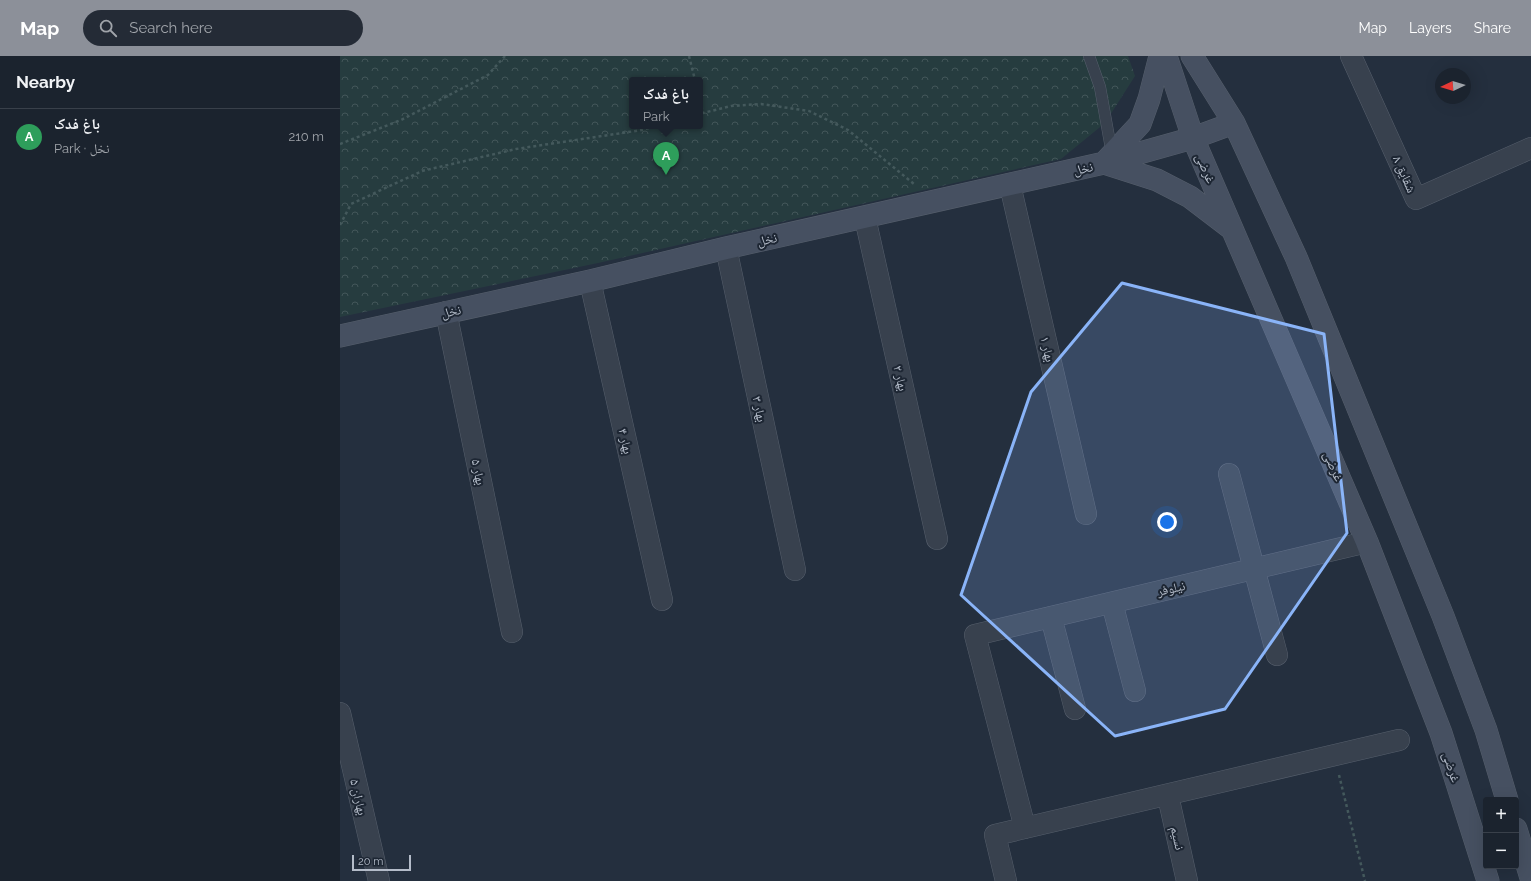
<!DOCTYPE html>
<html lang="en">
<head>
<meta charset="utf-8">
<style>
	:root { --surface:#1b232e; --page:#242b36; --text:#f1f3f6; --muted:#a0a4aa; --line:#39404a; --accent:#8c9099 }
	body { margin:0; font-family:Raleway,"Noto Naskh Arabic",sans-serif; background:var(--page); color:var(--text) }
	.controls { position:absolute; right:12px; bottom:12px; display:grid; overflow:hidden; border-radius:4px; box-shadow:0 4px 16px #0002 }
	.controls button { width:36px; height:36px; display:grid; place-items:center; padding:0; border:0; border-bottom:1px solid var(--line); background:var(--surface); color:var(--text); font:20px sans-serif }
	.compass { position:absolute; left:1095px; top:12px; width:36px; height:36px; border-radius:50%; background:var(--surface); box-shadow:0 4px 16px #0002; rotate:266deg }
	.scale { position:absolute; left:12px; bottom:10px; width:59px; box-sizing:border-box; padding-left:4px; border:2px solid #b4bcc9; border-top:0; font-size:11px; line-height:14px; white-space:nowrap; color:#b4bcc9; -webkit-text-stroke:3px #1d2633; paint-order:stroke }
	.you { position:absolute; left:827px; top:466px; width:14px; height:14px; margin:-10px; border:3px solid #fff; border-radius:50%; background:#1a73e8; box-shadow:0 0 0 6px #1a73e833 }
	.badge { display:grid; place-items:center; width:26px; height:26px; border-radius:50%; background:var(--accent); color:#fff; font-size:13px; font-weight:700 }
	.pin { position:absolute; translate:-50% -33px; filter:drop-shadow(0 1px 2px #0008) }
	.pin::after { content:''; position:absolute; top:21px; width:14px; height:12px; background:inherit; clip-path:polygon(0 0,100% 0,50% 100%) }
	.popup { position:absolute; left:289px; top:21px; width:74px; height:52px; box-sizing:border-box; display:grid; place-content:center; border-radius:4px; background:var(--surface); filter:drop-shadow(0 1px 3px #0005); font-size:13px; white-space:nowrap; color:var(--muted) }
	.popup b { font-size:15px; color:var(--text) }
	.popup::after { content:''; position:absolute; left:50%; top:100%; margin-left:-8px; border:8px solid transparent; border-top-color:var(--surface) }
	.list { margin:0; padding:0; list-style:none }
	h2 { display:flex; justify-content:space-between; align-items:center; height:52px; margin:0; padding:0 16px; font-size:17px }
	h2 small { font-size:13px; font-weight:400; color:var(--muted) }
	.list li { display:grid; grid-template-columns:26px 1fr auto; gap:12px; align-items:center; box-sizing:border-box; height:56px; padding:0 16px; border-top:1px solid var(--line) }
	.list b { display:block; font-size:15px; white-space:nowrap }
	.list p { margin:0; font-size:13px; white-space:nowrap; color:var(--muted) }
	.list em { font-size:13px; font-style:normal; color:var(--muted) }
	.icon { flex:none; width:22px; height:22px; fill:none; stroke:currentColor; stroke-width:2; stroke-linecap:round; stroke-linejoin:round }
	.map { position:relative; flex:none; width:1191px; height:825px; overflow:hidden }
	header { display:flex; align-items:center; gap:24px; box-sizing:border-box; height:56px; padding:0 20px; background:var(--accent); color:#fff }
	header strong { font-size:19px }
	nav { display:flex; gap:22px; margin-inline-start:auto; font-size:14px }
	.search { width:280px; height:36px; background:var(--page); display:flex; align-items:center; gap:10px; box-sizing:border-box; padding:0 14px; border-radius:22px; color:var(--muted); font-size:15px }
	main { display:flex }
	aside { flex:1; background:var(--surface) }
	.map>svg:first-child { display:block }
</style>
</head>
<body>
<header>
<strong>Map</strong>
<div class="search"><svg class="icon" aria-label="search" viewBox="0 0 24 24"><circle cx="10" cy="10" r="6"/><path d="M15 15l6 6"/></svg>Search here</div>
<nav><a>Map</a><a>Layers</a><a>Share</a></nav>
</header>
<main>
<aside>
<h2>Nearby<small></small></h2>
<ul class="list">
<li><span class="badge" style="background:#2e9e5b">A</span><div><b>باغ فدک</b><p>Park · نخل</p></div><em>210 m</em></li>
</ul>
</aside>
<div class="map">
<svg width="1191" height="825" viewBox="0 0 1191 825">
	<defs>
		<pattern id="forest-crowns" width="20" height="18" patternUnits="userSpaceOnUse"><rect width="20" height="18" fill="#263c3f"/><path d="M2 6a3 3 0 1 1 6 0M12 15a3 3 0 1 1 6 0" fill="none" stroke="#435659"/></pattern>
	</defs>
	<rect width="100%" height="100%" fill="#242f3e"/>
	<path fill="url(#forest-crowns)" fill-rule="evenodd" d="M0,0H788L795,20L765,67L721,103L258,207L0,261ZM292,24H360V70H292Z"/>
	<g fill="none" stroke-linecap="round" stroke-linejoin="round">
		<defs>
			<path id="service" d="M749,0L760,31L772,98"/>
			<path id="minor" d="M1011,0L1076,143L1191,92
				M670,129L746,458
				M525,162L597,483
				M386,192L455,514
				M250,225L322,544
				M106,256L172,576
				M889,418L937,599
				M772,547L795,635
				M711,561L735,653
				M0,657L39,825
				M828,740L847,825
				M685,772L635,579L1027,486
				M666,825L655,779L1059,684"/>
			<path id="secondary" d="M826,0L853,82L1027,486L1101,677L1148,825
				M852,0L894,67L956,201L1103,560L1146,674L1167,744
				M764,107L817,124L850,141L892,173
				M764,107L800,68L809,43L820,0
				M0,280L250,225L386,192L764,107L853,82L894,67
				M1176,773L1191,822"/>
		</defs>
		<use href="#service" stroke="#565f6c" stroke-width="12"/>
		<use href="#minor" stroke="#565f6c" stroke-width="22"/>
		<use href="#secondary" stroke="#565f6c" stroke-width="23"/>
		<path stroke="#44595c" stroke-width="2.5" stroke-dasharray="3 3" stroke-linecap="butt" d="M349,0L355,24
			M360,44L363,57L391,50L421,48L469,55L508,74L574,128
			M0,88L61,64L148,19L165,0
			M0,169L11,148L82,115L176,93L302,74L316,70
			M999,719L1025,825"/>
		<use href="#service" stroke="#38414e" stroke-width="11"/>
		<use href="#minor" stroke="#38414e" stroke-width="21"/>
		<use href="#secondary" stroke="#465061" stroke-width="22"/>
	</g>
	<path fill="#8ab4f8" fill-opacity="0.2" stroke="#8ab4f8" stroke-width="3" stroke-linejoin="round" d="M782,227L984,278L1007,477L885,653L775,680L621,539L691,336Z"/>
	<g text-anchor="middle" stroke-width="4" stroke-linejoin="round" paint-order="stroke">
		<g font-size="13" fill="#b4bcc9" stroke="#1d2633">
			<text transform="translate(743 112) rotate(-13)" y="5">نخل</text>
			<text transform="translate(866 112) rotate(66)" y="5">غرضی</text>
			<text transform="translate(1065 118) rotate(66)" y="5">شقایق ۸</text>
			<text transform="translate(427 183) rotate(-12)" y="5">نخل</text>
			<text transform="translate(111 255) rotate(-12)" y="5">نخل</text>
			<text transform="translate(708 293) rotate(77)" y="5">بهار ۱</text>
			<text transform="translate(561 322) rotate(77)" y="5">بهار ۲</text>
			<text transform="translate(420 353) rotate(78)" y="5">بهار ۳</text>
			<text transform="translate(286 385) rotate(77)" y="5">بهار ۴</text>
			<text transform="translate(994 410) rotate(67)" y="5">غرضی</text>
			<text transform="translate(139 416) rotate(78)" y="5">بهار ۵</text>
			<text transform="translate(831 532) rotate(-13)" y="5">نيلوفر</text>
			<text transform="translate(1112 711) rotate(72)" y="5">غرضی</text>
			<text transform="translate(19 741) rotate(77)" y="5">بهاران ۵</text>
			<text transform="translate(838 782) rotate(77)" y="5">نسیم</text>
		</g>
	</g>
</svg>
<div class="controls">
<button>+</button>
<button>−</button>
</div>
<svg class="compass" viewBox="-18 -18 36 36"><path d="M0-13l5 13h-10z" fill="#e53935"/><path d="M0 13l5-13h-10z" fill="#a0a4aa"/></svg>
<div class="scale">20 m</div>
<div class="you"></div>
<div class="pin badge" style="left:326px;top:119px;background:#2e9e5b">A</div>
<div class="popup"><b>باغ فدک</b>Park</div>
</div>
</main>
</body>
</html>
